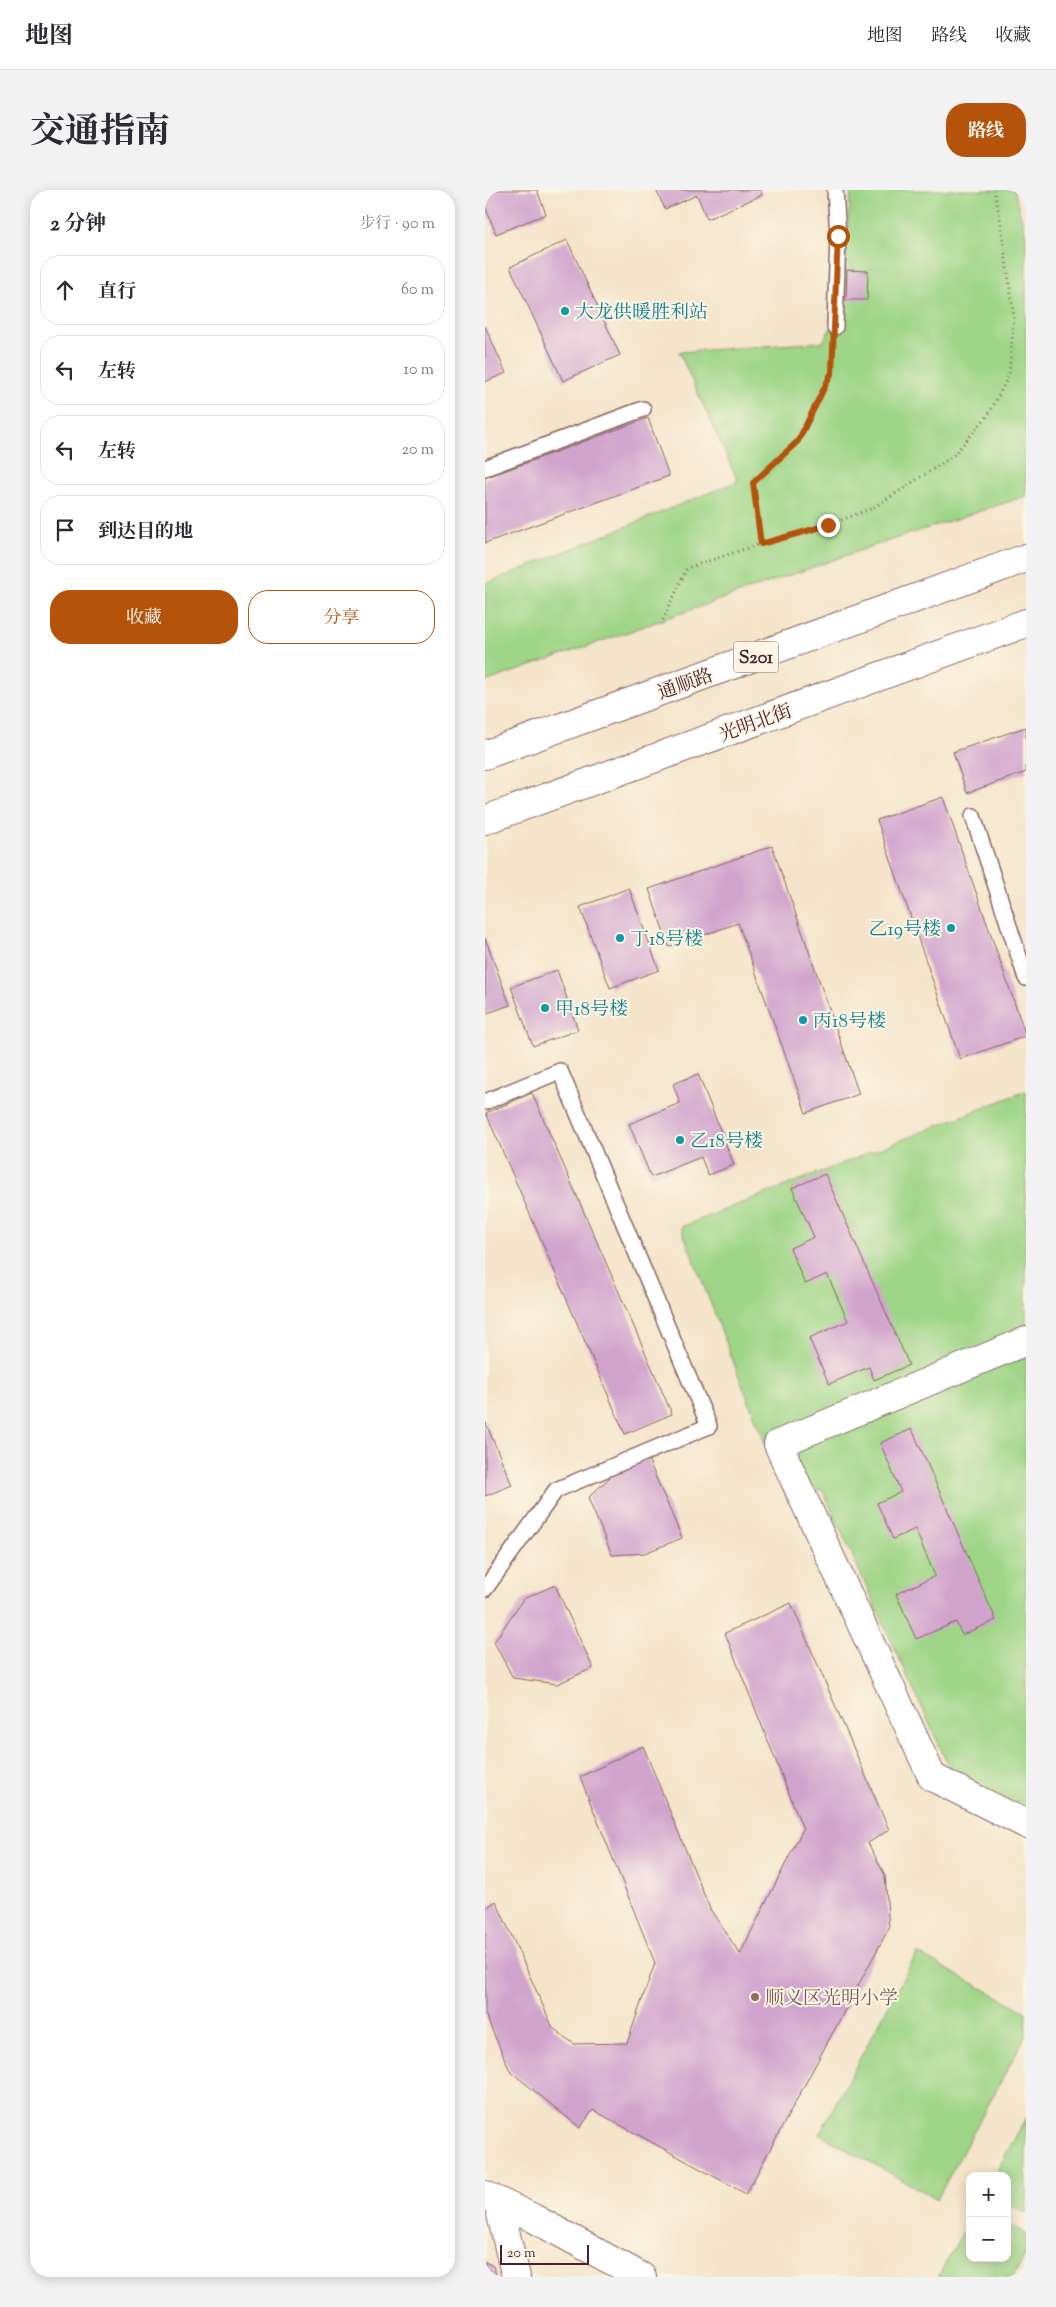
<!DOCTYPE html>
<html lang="zh">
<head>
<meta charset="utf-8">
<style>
	:root { --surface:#fff; --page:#f2f2f3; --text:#2b2b33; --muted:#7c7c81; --line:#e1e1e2; --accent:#b45309 }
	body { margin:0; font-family:"Sorts Mill Goudy","Noto Serif SC",serif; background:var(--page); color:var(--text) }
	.controls { position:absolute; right:15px; bottom:15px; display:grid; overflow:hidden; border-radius:10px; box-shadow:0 2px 12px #0003 }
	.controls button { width:45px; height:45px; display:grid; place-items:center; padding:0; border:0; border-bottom:1px solid var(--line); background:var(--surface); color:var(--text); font:25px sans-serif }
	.scale { position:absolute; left:15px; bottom:12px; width:89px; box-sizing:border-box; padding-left:5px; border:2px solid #4a1f2b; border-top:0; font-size:14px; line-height:18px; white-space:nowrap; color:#4a1f2b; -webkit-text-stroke:4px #fcf5e5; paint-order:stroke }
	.stop { position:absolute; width:15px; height:15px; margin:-11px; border:4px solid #b45309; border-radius:50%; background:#fff }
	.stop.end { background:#b45309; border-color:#fff; box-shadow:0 1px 5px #0008 }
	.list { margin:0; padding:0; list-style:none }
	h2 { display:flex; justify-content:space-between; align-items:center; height:65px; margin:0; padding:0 20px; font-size:21px }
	h2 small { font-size:16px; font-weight:400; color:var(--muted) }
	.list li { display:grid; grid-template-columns:32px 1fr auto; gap:15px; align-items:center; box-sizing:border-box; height:70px; margin:0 10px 10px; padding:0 10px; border:1px solid var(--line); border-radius:20px }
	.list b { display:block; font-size:19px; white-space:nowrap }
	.list em { font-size:16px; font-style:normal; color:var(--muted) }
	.actions { display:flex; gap:10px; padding:15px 20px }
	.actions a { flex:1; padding:11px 0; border:1px solid var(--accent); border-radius:20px; text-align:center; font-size:18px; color:var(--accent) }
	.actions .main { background:var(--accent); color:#fff }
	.icon { flex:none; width:28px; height:28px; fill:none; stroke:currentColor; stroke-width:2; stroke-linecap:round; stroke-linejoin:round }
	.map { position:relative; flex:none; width:541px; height:2087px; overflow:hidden; border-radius:20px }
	header { display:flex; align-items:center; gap:30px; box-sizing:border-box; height:70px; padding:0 25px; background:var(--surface); border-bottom:1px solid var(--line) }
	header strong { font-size:24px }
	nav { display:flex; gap:28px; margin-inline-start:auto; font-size:18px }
	.intro { display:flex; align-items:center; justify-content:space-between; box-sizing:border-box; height:120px; padding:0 30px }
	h1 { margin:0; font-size:35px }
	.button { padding:12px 22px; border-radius:20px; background:var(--accent); color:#fff; font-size:18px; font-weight:700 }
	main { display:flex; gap:30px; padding:0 30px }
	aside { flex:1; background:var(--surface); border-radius:20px; box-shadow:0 2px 12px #0003 }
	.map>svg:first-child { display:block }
</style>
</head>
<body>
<header>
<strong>地图</strong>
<nav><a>地图</a><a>路线</a><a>收藏</a></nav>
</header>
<div class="intro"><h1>交通指南</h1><a class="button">路线</a></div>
<main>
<aside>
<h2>2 分钟<small>步行 · 90 m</small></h2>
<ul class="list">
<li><svg class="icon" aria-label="ahead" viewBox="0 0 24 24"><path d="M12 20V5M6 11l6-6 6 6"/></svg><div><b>直行</b></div><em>60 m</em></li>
<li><svg class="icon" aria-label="left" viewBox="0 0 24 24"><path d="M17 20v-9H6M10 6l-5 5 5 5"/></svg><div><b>左转</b></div><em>10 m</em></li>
<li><svg class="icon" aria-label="left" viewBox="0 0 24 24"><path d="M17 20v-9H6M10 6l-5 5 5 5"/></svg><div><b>左转</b></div><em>20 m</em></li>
<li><svg class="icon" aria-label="arrive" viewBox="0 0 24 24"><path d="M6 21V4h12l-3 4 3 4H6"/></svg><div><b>到达目的地</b></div></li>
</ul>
<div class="actions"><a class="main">收藏</a><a>分享</a></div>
</aside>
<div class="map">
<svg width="541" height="2087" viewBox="0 0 541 2087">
	<rect width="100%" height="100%" fill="#fcf5e5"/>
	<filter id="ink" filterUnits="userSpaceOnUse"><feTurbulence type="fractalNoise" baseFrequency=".02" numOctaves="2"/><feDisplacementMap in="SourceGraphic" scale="10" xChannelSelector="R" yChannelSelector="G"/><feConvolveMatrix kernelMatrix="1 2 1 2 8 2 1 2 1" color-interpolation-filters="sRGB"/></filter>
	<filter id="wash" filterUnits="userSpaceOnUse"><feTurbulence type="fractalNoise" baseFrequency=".0096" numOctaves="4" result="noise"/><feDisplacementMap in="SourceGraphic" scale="20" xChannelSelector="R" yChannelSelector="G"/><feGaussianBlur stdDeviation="1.12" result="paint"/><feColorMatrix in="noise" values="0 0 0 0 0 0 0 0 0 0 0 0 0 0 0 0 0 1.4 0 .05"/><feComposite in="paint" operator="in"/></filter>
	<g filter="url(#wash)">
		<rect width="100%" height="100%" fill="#f4e4c9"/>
		<path fill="#9fd587" stroke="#747a59" d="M366,0H529L541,46V306L388,356L0,492V394L253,291L194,162L338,152L356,119Z
			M541,901V1619L465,1579L337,1299L303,1312L196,1037Z
			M432,1763L541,1822V1845L452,2009L334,1944Z
			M541,1928V2023L522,2013V1986H509Z
			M485,2029V2068H522V2033L541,2044V2063L528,2087H453Z"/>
		<g id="blocks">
			<path fill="#d1a4ce" d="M0,0H52L61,24L11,44L0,16Z
				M171,0H275L277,5L222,29L212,5L180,19Z
				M82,50L135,165L78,191L25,77Z
				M362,80L383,81L382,110H361Z
				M0,136L21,183L0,192Z
				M163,228L184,286L0,353V288Z
				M541,537V582L482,603L468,562Z
				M458,607L541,846L475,869L392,630Z
				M287,656L374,904L321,923L253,733L184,757L164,699Z
				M144,698L174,780L125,798L95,717Z
				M0,748L25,815L0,824Z
				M72,780L93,840L48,856L26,797Z
				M213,884L249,975L223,985L216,967L166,987L144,934L195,913L188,894Z
				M47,903L187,1224L140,1244L1,923Z
				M340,984L424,1175L389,1190L384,1177L344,1194L324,1148L363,1131L342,1084L320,1094L305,1058L329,1047L307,998Z
				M0,1231L27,1295L0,1306Z
				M427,1239L511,1430L477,1445L471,1432L431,1449L411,1404L450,1386L430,1339L408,1349L392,1313L416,1302L395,1253Z
				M163,1269L197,1348L160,1363L127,1365L103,1308L127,1285Z
				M70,1395L108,1478L72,1494L28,1488L9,1452L38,1409Z
				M306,1413L404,1640L383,1653L400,1685L404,1738L261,2004L108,1920L95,1938L25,1881L0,1824V1719L11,1711L68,1838L89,1854L142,1853L170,1773L95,1587L158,1556L225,1719L255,1764L318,1639L240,1443Z
				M0,2072L8,2076L12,2087H0Z"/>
		</g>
	</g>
	<g filter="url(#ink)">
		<use href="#blocks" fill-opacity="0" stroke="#866462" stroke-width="1"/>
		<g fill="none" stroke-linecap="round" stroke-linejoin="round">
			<defs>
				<path id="lane" d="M350,0L353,45L350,137
					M0,278L158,219
					M488,626L541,788
					M0,912L75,881L224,1236L71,1300L0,1399"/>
				<path id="street" d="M541,1151L293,1254L447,1587L541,1634
					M13,2012L31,2087"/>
				<path id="secondary" d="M0,2005L48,2028L157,2087"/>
				<path id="primary" d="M0,565L541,368
					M0,630L541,433"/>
			</defs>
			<use href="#lane" stroke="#866462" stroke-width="18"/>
			<use href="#street" stroke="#866462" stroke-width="30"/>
			<use href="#secondary" stroke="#866462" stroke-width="30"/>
			<use href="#primary" stroke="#866462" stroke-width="30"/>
			<path stroke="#866462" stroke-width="3" stroke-dasharray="1 4" stroke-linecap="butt" d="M275,354L343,335L388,318L468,266L504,224L524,185L529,126L515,28L509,0
				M178,430L202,378L275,354L268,293L313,251L347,182L348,160"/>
			<use href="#lane" stroke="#fff" stroke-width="15"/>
			<use href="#street" stroke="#fff" stroke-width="28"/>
			<use href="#secondary" stroke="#fff" stroke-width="28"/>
			<use href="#primary" stroke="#fff" stroke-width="28"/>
		</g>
	</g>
	<g fill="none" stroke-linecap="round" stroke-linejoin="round" filter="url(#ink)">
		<path stroke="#b45309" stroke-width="6" d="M343,335L276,354L268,293L313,251L347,182L353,46"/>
	</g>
	<g fill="#0f9aa8" stroke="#fcf5e5" stroke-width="2">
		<circle cx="80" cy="121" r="5"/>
		<circle cx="466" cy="738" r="5"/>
		<circle cx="135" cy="748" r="5"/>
		<circle cx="60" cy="818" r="5"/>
		<circle cx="318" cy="830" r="5"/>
		<circle cx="195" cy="950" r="5"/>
	</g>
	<circle fill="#8d6e63" stroke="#fcf5e5" stroke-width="2" cx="270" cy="1807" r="5"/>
	<g text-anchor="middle" stroke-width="4" stroke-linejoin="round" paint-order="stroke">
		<rect fill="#fcf5e5" stroke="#7f5f63" stroke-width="1" x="248.5" y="451.5" width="45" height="31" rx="4"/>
		<g font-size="18" font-weight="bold" fill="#4a1f2b">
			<text x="271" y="473">S201</text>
		</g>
		<g font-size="19" fill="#0d838f" stroke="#fcf5e5" text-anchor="start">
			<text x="90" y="128">大龙供暖胜利站</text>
			<text x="456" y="745" text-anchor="end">乙19号楼</text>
			<text x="145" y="755">丁18号楼</text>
			<text x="70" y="825">甲18号楼</text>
			<text x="328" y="837">丙18号楼</text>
			<text x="205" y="957">乙18号楼</text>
		</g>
		<g font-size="19" fill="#4a1f2b" stroke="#fcf5e5">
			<text transform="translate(200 493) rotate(-20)" y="7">通顺路</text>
			<text transform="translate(270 532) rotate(-20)" y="7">光明北街</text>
		</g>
		<g font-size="19" fill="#785e54" stroke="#fcf5e5" text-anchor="start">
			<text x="280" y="1814">顺义区光明小学</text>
		</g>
	</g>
</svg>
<div class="controls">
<button>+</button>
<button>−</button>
</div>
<div class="scale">20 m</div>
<div class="stop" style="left:353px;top:46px"></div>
<div class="stop end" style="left:343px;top:335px"></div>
</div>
</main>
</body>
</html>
